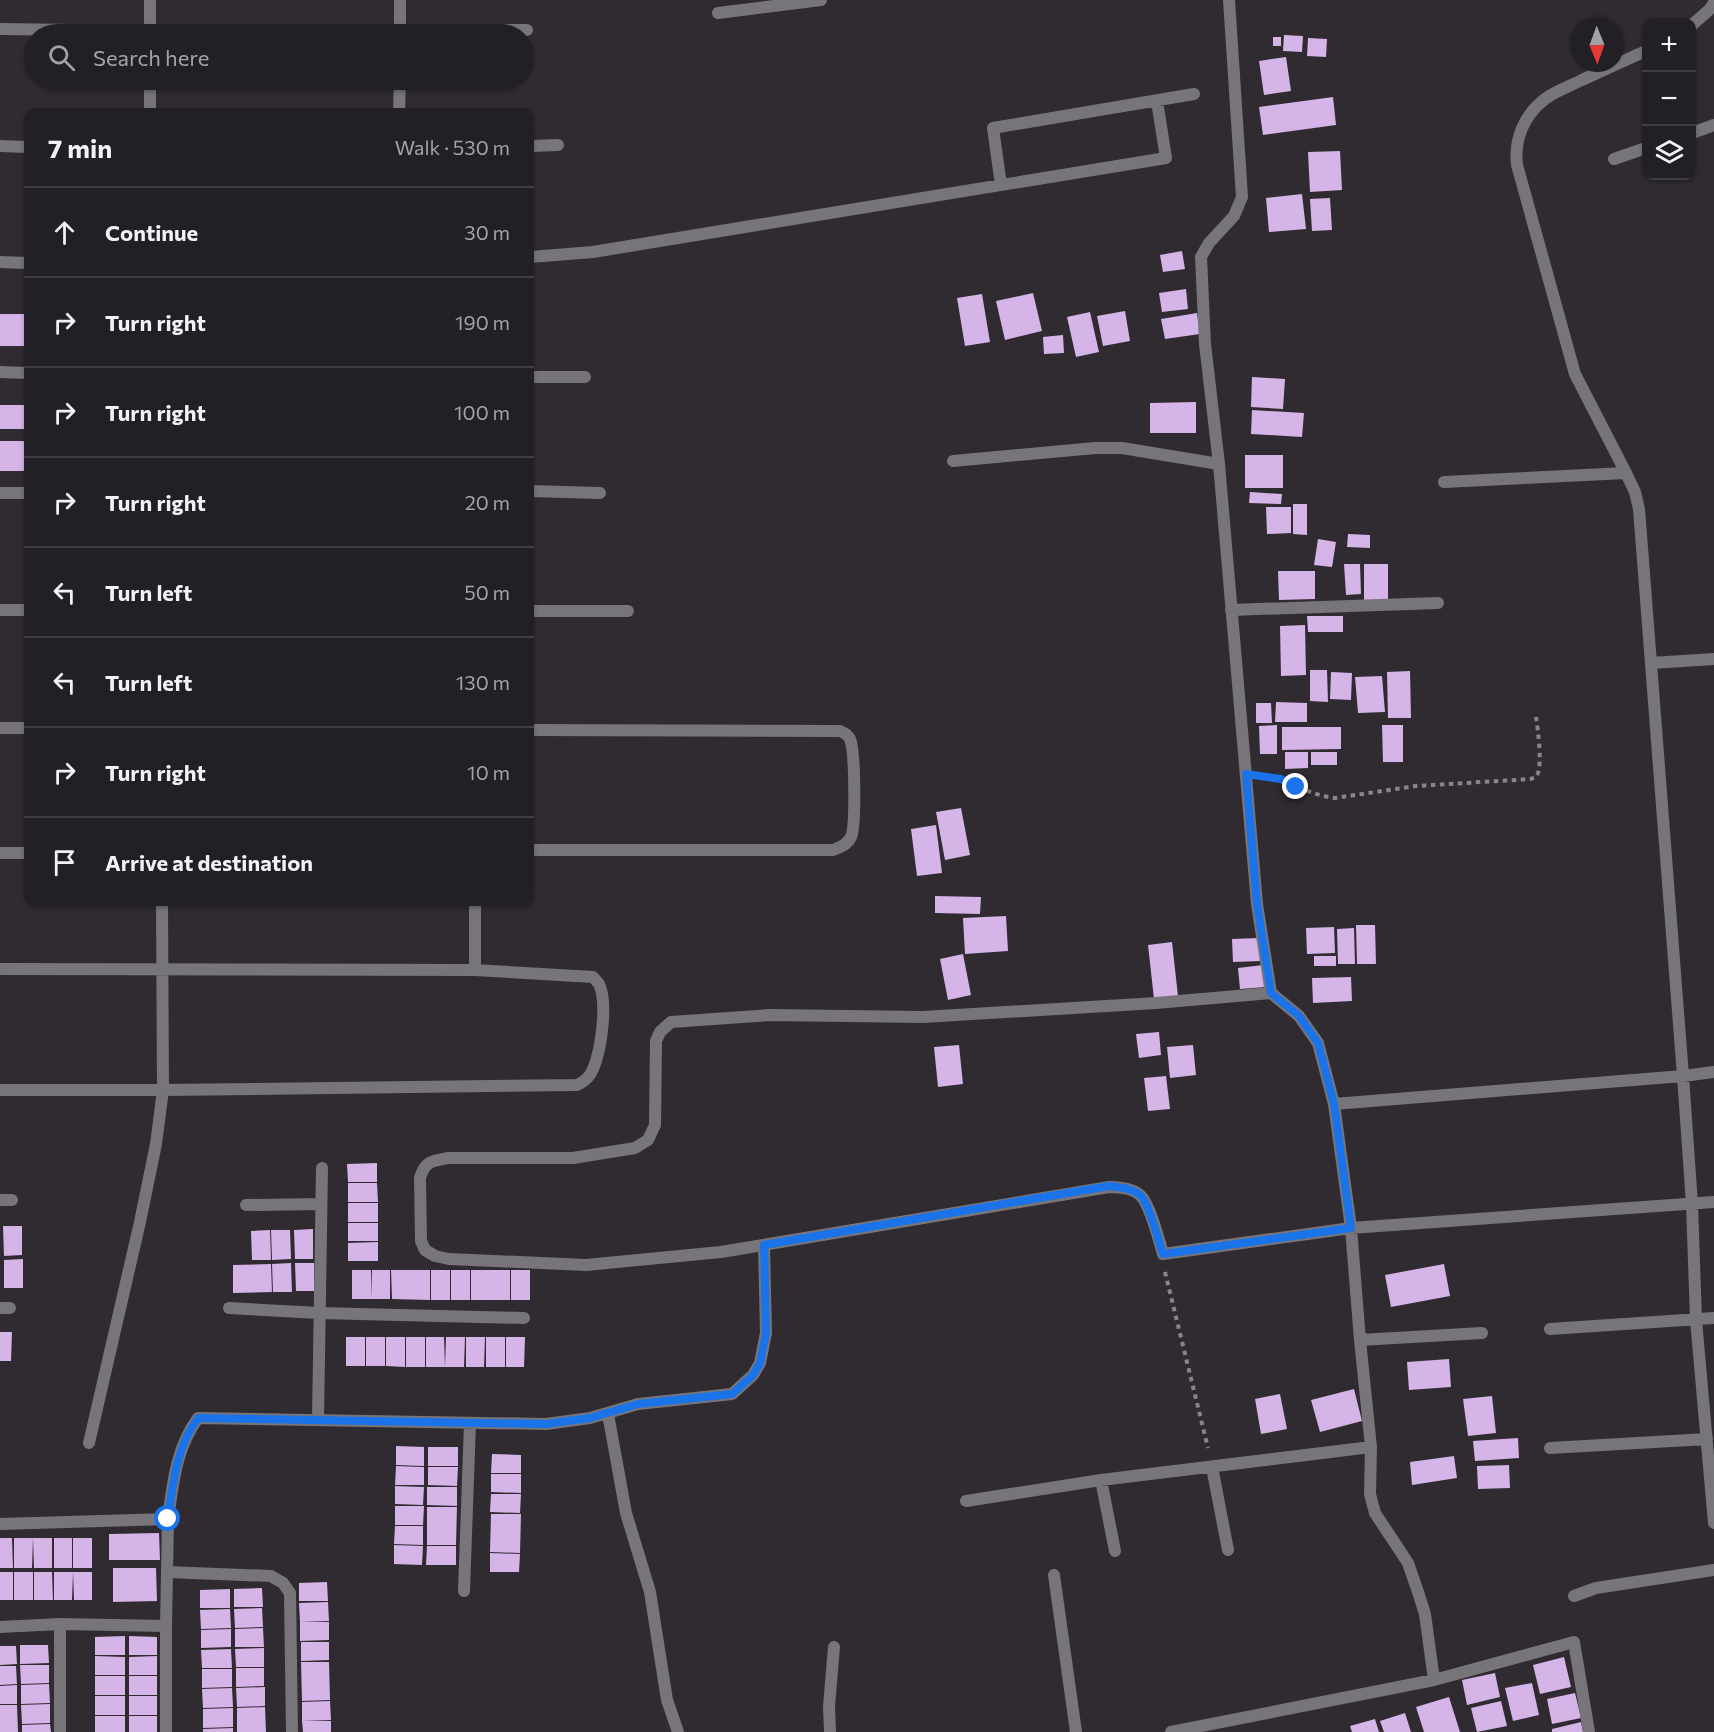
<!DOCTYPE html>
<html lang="en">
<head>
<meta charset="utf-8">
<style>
	:root { --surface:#232025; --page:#2b282d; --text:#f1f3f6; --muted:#a3a3a7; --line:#403e42 }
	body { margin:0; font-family:Commissioner,sans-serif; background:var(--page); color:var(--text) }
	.controls { position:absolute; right:18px; top:18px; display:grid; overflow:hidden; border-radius:12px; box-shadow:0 2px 4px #0004 }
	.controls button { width:54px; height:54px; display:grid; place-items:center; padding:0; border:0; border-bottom:2px solid var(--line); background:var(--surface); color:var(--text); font:30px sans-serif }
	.compass { position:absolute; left:1570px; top:18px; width:54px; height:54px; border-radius:50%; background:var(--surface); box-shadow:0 2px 4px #0004; rotate:179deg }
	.stop { position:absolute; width:18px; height:18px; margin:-14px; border:4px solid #1a73e8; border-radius:50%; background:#fff }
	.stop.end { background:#1a73e8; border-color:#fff; box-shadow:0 2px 6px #0008 }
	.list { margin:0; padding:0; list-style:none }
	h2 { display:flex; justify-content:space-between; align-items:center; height:78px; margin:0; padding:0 24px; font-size:26px }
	h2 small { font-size:20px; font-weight:400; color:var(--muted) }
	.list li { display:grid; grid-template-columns:39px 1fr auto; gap:18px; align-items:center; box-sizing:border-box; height:90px; padding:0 24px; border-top:2px solid var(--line) }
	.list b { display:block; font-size:22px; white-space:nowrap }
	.list em { font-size:20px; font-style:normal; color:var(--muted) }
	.icon { flex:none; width:33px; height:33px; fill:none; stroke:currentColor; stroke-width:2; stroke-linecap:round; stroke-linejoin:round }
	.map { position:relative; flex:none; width:1714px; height:1732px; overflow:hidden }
	.search { position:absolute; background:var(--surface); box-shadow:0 2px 4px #0004; left:24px; top:24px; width:510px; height:66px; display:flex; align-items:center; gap:15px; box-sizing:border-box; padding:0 21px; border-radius:33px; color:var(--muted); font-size:22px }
	.panel { position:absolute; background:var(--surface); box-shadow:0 2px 4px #0004; left:24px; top:108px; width:510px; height:798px; border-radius:12px }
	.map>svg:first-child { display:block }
</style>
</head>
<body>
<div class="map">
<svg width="1714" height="1732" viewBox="0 0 1714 1732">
	<rect width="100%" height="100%" fill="#2f2b31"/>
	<path fill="#d5b4e8" d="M1284,35L1303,36L1302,52L1283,51Z
		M1273,37H1281V46H1273Z
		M1308,38L1327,39L1326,57L1307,56Z
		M1286,57L1291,91L1264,95L1259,61Z
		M1333,97L1336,125L1263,135L1259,107Z
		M1340,151L1342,190L1310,192L1308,152Z
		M1302,194L1306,229L1269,232L1266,198Z
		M1330,198L1332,230L1312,231L1310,199Z
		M1182,251L1185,269L1163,272L1160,255Z
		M1186,289L1188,309L1162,312L1159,293Z
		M1033,293L1042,331L1005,340L996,301Z
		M982,294L990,342L965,346L957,298Z
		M1125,311L1130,341L1103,346L1097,316Z
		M1090,312L1099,352L1076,357L1067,317Z
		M1197,313L1200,334L1165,339L1161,319Z
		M0,314H28V346H0Z
		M1063,335L1064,353L1044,354L1043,337Z
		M1252,377L1285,379L1283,409L1251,407Z
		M1196,402V433H1150V403Z
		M0,405H28V429H0Z
		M1252,410L1304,413L1302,437L1251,434Z
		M0,441H28V471H0Z
		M1245,455H1283V488H1245Z
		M1250,492L1282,494L1281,504L1249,503Z
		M1293,504H1307V535L1293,534Z
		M1266,507H1291V533L1267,534Z
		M1348,534L1370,535V548L1347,547Z
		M1318,539L1336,542L1332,567L1314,565Z
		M1344,564H1360L1361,594L1346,595Z
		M1364,564H1388V603H1364Z
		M1278,571H1315V599L1279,600Z
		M1307,616H1343V632H1308Z
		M1305,625L1306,675L1281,676L1280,626Z
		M1310,670H1327L1328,702L1310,701Z
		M1410,671L1411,718H1388L1387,672Z
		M1331,672L1352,673L1351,700L1330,699Z
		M1382,676L1385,712L1358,713L1355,677Z
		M1276,702L1307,703V722H1275Z
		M1256,703H1271L1272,723H1256Z
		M1277,725V754H1260L1259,726Z
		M1382,725H1403V762H1383Z
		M1282,727H1341V749L1282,750Z
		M1285,752H1308V768L1285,769Z
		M1311,752H1337V765H1311Z
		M961,808L970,855L945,860L936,812Z
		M936,825L942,873L917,876L911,829Z
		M935,896L981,897L980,914L935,913Z
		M1006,916L1008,951L965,954L963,918Z
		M1356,925H1375L1376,964H1357Z
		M1334,927L1335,953L1307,954L1306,928Z
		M1354,928L1355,964H1338L1337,929Z
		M1259,938L1261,961L1233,962L1232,939Z
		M1172,942L1178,996L1154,999L1148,945Z
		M963,954L971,995L948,1000L940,959Z
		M1314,956H1336V966H1314Z
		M1263,965L1266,987L1240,989L1238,968Z
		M1351,977L1352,1001L1313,1003L1312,978Z
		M1159,1032L1161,1055L1139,1058L1136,1034Z
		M959,1045L963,1084L938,1087L934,1047Z
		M1193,1045L1196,1075L1170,1078L1167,1047Z
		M1166,1076L1170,1109L1148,1111L1144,1078Z
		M377,1163V1182H348L347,1164Z
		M348,1183H377L378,1202H348Z
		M348,1203H378V1222H348Z
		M348,1223H378V1241H348Z
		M3,1226H22V1255L4,1256Z
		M313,1229V1259H295L294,1230Z
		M270,1230L271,1260H252L251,1231Z
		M271,1230H290L291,1259L272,1260Z
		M378,1242V1261H348V1243Z
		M23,1259V1288H4V1260Z
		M291,1263L292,1292H273L272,1264Z
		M295,1263H314V1291H296Z
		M271,1264L272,1292L233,1293V1265Z
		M1444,1264L1450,1296L1391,1307L1385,1275Z
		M352,1270H371V1299H352Z
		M372,1270H390V1299H371Z
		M391,1270H430V1300L392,1299Z
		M431,1270H450V1300H431Z
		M451,1270H470V1300H451Z
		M471,1270H510V1300H471Z
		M511,1270H530V1300H511Z
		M0,1332H12L11,1361H0Z
		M346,1337H365V1366H346Z
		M366,1337H385V1366H366Z
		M386,1337H405V1367L386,1366Z
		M406,1337H425V1367H406Z
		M426,1337H444L445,1367H426Z
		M446,1337H465L464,1367H445Z
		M466,1337H485L484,1367H466Z
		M486,1337H505V1367H486Z
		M506,1337H525L524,1367H506Z
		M1449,1359L1451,1387L1409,1390L1407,1362Z
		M1354,1389L1362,1421L1320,1432L1311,1400Z
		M1280,1394L1287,1429L1261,1434L1255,1399Z
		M1492,1396L1496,1433L1468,1436L1463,1399Z
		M1518,1438L1519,1458L1475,1461L1473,1441Z
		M396,1446L424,1447V1466L396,1465Z
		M428,1447H458V1466H428Z
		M492,1454L521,1455V1473H491Z
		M1454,1456L1457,1478L1412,1485L1410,1462Z
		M1509,1465L1510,1488L1478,1489L1477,1466Z
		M396,1466L424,1467V1485H395Z
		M428,1467H458L457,1486L428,1485Z
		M491,1474H521V1493L491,1492Z
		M395,1486L424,1487L423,1505L395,1504Z
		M427,1487H457V1506L427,1505Z
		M491,1494H521L520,1513L490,1512Z
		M395,1506H424L423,1525H395Z
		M427,1507H457L456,1545H427Z
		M491,1514H521L520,1553L490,1552Z
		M395,1526H423V1545L394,1544Z
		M159,1533L160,1560H109V1534Z
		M0,1538H12L13,1568H0Z
		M14,1538H33L32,1568H14Z
		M33,1538H52V1568H34Z
		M54,1538H72V1568H54Z
		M73,1538H92V1568H73Z
		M394,1545L423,1546L422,1565L394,1564Z
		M427,1546H456V1565H426Z
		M490,1553L520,1554L519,1572H490Z
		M113,1568H156L157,1601L113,1602Z
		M0,1572H13V1600H0Z
		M14,1572H33V1600H14Z
		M34,1572H52L53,1600H34Z
		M54,1572H73L72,1600H54Z
		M73,1572H92V1600H74Z
		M327,1582L328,1601H299V1583Z
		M262,1588L263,1607H234V1589Z
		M230,1589V1608H200V1590Z
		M328,1602L329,1621L300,1622L299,1603Z
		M262,1608L263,1627L235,1628L234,1609Z
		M230,1609L231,1628L201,1629L200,1610Z
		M300,1622H329V1640L300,1641Z
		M263,1628L264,1647H235V1629Z
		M231,1629V1647L201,1648V1630Z
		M125,1636V1655H95V1637Z
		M129,1636L157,1637V1655H129Z
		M301,1642H329V1660L301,1661Z
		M20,1645H48L49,1663L20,1664Z
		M0,1646H16L17,1664L0,1665Z
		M264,1648V1667H236L235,1649Z
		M231,1649L232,1668H202L201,1650Z
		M95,1656L125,1657V1675H95Z
		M157,1656V1675H129V1657Z
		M1564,1657L1571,1687L1540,1694L1533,1665Z
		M301,1662H329L330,1700L302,1701Z
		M20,1665H49V1683L21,1684Z
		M0,1666H16L17,1684L0,1685Z
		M236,1668H264V1686L236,1687Z
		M202,1669H232V1687L202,1688Z
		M1495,1673L1500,1697L1467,1705L1462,1680Z
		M95,1676H125V1695H95Z
		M129,1676H157V1695H129Z
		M1532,1683L1539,1715L1513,1721L1505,1688Z
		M49,1684L50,1703L21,1704V1685Z
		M17,1685V1704H0V1686Z
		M265,1687V1706L237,1707L236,1688Z
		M232,1688L233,1707L203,1708L202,1689Z
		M1575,1693L1581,1718L1552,1724L1547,1699Z
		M95,1696H125V1715H95Z
		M129,1696H157V1715H129Z
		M1449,1697L1460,1732H1424L1416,1707Z
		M330,1701L331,1720L302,1721V1702Z
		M1501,1701L1507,1726L1477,1732L1471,1708Z
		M50,1704V1723L22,1724L21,1705Z
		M0,1705H17L18,1732H0Z
		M265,1707L266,1732H237V1708Z
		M233,1708V1727L203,1728V1709Z
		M1405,1713L1411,1732H1384L1380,1721Z
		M95,1716H125V1732H95Z
		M129,1716H157V1732H129Z
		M1375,1719L1379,1732H1352L1350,1726Z
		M302,1721H331V1732H303Z
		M1581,1722L1583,1732H1552V1729Z
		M50,1724L51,1732H22V1725Z
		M233,1728V1732H203V1729Z"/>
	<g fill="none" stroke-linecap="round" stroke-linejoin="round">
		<path stroke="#89868b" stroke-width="4" stroke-dasharray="4.5 4.5" stroke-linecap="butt" d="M1264,777C1289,781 1310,795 1335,798L1416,786L1531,779C1535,777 1536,778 1538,773C1542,762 1538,730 1536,717
			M1165,1272L1208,1448"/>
		<path stroke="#777579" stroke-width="12" d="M1692,133L1714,125
			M1614,159L1646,148"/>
		<path stroke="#777579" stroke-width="12" d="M400,0V34
			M1229,0L1242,197L1234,216L1209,243L1201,257L1205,344L1219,464L1257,904L1271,993L1299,1016L1318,1043L1334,1104L1351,1228L1360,1340L1371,1447L1370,1494L1375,1513L1408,1563L1418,1592L1425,1614L1434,1680
			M718,13L821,0
			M1692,25L1709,10L1714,3
			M0,29L150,31L527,30
			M150,34V0
			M1646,51C1625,60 1604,70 1582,80C1570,86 1555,91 1545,99C1524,115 1514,139 1517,165L1575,374L1626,473L1635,492L1639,509L1683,1076L1692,1204L1696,1320L1714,1523
			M150,112V80
			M399,112L400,80
			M0,146L28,147
			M530,146L558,145
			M1001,185L993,128L1194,94
			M530,257L593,252L1166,158L1157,101
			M0,262L28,263
			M0,372L28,373
			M530,377H585
			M953,461L1095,448H1122L1219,464
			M1444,482L1626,473
			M530,491L600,493
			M0,493H28
			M0,610H28
			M1231,610L1438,603
			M530,611H628
			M1651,663L1714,659
			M0,728H28
			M530,730L840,731C845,733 848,735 850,739C855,750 856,826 851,837C847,845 840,847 833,850H530
			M0,853H28
			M0,969L475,970L593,977C594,978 598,983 599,984C608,1003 601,1051 593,1069C590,1077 584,1082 577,1085L163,1090H0
			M475,970V902
			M1271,993L1156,1003L923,1017L770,1015L671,1022L660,1032L656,1041L655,1125L648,1140L635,1148L573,1158H448C432,1161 425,1161 420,1178L421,1241L425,1250L435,1256L449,1259L586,1265L721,1252L1109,1187C1119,1187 1133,1188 1141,1196C1150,1205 1159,1240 1163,1254L1351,1228L1714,1202
			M1334,1104L1683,1076L1714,1072
			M0,1200H12
			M246,1205L321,1204
			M0,1308H10
			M229,1308L319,1313L524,1318
			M1550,1329L1714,1318
			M1360,1340L1482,1333
			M608,1414L626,1513L650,1592L667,1700L678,1732
			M318,1420L322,1168
			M89,1443L140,1222L156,1144L163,1090L162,902
			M1550,1448L1707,1439
			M1212,1467L1228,1550
			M1101,1480L1115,1551
			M966,1501L1101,1480L1371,1447
			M0,1524L168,1519C173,1483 176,1448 198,1418L546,1424L590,1418L638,1404L732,1394L742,1385L753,1375L760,1363L766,1333L764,1245
			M167,1572L271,1576L283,1583L290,1593L292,1732
			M1054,1575L1076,1732
			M464,1591L470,1423
			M1574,1596L1596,1588L1714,1570
			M0,1627L60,1624
			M60,1732V1624L166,1626L168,1519
			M166,1732V1626
			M830,1732L829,1706L834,1647
			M1171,1732L1434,1680L1574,1642L1589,1732"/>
	</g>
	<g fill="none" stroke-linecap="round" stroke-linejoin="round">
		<path stroke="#1a73e8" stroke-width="8" d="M168,1519C173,1483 176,1448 198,1418L546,1424L590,1418L638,1404L732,1394L742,1385L753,1375L760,1363L766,1333L764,1245L1109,1186C1119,1187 1133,1188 1141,1196C1150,1206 1158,1240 1163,1254L1351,1228L1334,1104L1318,1043L1299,1016L1271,993L1257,904L1246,774L1281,779L1296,787"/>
	</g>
</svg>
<div class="controls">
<button>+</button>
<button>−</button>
<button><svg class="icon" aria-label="layers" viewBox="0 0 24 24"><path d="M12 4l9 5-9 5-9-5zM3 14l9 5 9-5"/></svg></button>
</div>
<svg class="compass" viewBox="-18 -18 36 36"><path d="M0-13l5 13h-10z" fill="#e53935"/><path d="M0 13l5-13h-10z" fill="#a3a3a7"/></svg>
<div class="stop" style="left:168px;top:1519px"></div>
<div class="stop end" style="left:1296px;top:787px"></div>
<div class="search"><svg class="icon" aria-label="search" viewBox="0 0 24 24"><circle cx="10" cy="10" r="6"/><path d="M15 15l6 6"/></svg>Search here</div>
<section class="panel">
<h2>7 min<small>Walk · 530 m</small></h2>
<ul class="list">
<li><svg class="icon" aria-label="ahead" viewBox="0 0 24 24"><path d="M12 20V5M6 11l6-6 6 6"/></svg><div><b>Continue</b></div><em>30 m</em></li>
<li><svg class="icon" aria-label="right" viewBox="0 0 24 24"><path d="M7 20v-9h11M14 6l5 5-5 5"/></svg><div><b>Turn right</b></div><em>190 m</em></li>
<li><svg class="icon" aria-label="right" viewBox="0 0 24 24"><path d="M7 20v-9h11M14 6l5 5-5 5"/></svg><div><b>Turn right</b></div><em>100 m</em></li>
<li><svg class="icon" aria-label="right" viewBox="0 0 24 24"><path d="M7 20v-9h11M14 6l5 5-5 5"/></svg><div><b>Turn right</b></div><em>20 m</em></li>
<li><svg class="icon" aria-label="left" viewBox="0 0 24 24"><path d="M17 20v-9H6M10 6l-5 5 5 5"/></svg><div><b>Turn left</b></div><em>50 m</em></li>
<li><svg class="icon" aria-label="left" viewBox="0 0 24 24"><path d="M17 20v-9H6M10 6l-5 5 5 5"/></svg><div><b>Turn left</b></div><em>130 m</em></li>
<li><svg class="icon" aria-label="right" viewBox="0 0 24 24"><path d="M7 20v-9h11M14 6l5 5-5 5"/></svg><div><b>Turn right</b></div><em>10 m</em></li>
<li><svg class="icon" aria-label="arrive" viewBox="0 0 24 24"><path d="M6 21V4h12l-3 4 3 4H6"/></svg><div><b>Arrive at destination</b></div></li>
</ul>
</section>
</div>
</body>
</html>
